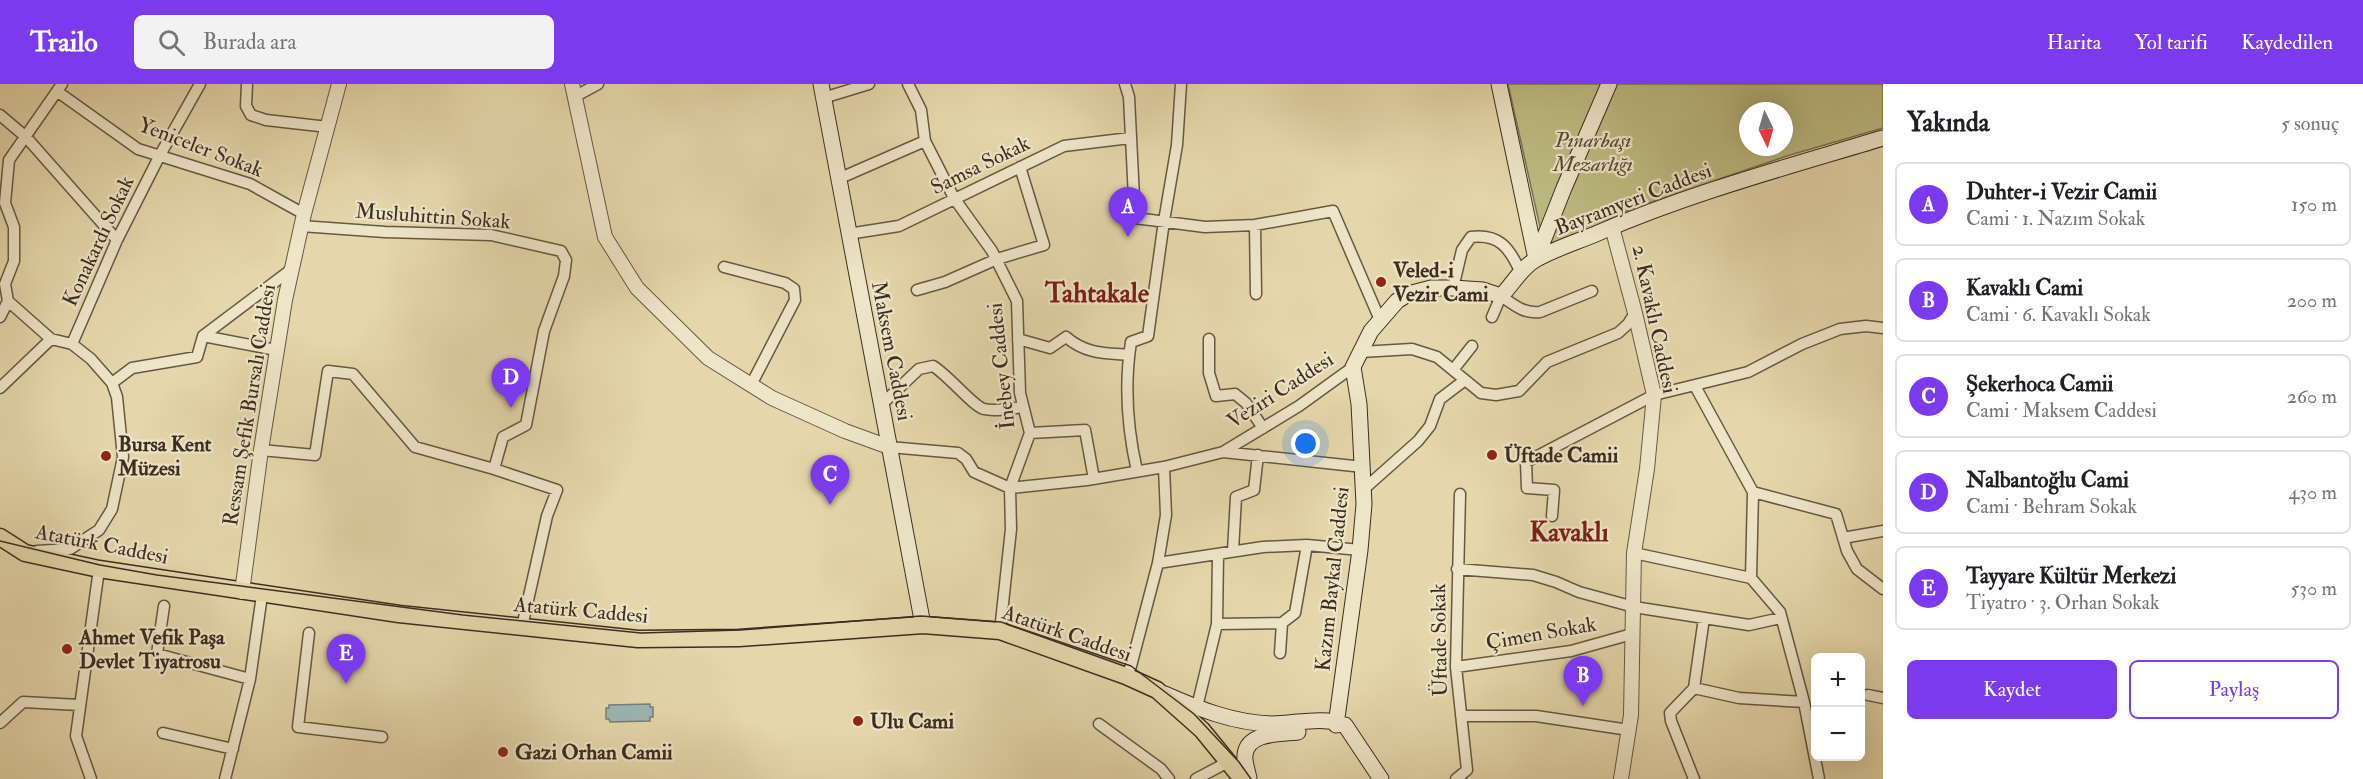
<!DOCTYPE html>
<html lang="tr">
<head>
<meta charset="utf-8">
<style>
	:root { --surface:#fff; --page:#f2f2f2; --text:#202124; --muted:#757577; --line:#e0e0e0; --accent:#7c3aed }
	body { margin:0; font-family:"IM FELL Double Pica",serif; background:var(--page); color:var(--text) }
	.controls { position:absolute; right:18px; bottom:18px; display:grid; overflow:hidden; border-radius:9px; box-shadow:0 6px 24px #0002 }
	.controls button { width:54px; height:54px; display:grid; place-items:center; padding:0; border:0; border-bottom:2px solid var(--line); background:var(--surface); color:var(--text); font:30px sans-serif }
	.compass { position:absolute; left:1739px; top:18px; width:54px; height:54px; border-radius:50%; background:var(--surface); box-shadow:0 6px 24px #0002; rotate:175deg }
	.you { position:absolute; left:1306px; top:360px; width:21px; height:21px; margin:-15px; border:4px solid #fff; border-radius:50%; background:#1a73e8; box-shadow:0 0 0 9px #1a73e833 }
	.badge { display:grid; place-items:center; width:39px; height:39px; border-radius:50%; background:var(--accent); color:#fff; font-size:20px; font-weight:700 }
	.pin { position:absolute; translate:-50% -50px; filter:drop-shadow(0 2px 3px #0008) }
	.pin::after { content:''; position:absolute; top:32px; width:21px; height:18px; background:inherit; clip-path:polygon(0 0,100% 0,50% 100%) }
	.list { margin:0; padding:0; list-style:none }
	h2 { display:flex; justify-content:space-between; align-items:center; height:78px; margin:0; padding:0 24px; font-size:26px }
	h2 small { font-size:20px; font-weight:400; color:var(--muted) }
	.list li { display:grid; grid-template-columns:39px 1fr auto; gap:18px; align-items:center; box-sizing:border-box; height:84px; margin:0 12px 12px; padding:0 12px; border:2px solid var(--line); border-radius:9px }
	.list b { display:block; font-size:22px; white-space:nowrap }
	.list p { margin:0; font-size:20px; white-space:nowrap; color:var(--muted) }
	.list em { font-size:20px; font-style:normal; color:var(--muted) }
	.actions { display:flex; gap:12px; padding:18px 24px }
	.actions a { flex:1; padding:14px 0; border:2px solid var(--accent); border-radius:9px; text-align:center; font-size:21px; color:var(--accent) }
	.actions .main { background:var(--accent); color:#fff }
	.icon { flex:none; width:33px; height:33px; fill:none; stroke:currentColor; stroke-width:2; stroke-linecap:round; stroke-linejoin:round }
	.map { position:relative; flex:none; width:1883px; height:695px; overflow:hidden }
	header { display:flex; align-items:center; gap:36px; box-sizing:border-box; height:84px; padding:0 30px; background:var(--accent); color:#fff }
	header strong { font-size:28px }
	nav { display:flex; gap:33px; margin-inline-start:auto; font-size:21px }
	.search { width:420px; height:54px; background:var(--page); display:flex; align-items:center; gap:15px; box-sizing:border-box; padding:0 21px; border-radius:9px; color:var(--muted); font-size:22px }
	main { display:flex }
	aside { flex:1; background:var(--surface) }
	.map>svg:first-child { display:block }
</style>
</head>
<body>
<header>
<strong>Trailo</strong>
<div class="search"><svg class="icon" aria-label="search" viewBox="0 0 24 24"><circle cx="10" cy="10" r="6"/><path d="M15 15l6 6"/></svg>Burada ara</div>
<nav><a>Harita</a><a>Yol tarifi</a><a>Kaydedilen</a></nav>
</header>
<main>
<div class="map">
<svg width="1883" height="695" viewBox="0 0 1883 695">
	<rect width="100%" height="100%" fill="#e5d7ab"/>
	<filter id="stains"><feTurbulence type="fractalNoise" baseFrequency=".00333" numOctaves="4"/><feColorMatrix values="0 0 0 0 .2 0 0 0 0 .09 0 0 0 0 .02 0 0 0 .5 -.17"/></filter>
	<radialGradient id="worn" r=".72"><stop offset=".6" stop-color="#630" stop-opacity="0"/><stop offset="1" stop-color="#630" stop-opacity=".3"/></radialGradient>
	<path fill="#bdbc83" stroke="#7c7452" stroke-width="1.5" fill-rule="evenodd" d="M1508,0H1883V44L1790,71L1634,124L1545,165ZM1748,27H1784V63H1748Z"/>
	<path fill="#9bb7b5" stroke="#758079" stroke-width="1.5" d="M650,620V623H653V633H650V637L610,638L609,635H606V624H609V621Z"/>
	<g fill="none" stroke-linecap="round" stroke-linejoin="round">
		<defs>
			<path id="minor" d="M247,0L246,22L251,31L266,36L328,43
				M908,0L921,26L925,57L954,114L992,167L1017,217L1020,309L1030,349L1010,404L1011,445L1000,547
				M1125,0L1129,13L1135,134L1205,143L1255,141L1333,127L1380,236
				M58,8L138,65L250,100L304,130
				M574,13L598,0
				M823,14L869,0
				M0,31L26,53L117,156
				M838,95L925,57
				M1255,141L1256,210
				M301,142L385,148L491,151L561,167L566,176L564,192L544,247L526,341L503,353L494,385
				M848,150L899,142L1064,62L1130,54
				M724,183L785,199L794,205L795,216L751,301
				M1453,204L1462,166L1471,153C1499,150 1509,163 1520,187
				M917,206L945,198L997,175L1044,161L1020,83
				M0,233L8,217
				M1492,233L1501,212C1514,221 1524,230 1540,228L1592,207
				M203,252L276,266
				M51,255L8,217L5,200L14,177V143L5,119L9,76L62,0
				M1018,255L1050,264L1066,253C1086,270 1104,269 1129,271
				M1209,255V289L1216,312L1235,310L1246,319L1263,344
				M72,260L117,156L160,71L200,0
				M1361,268L1412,265L1437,273L1481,309L1496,311L1519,307L1547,278L1618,249L1628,240L1635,229
				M1453,286L1472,262
				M112,299L132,284L197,273L203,252L292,185
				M1695,302L1753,408L1751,494
				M0,304L51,255L72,260L91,275L112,299L117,313L123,373L112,425L99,446L70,465L37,467
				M881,321L919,285L933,282C947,290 974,323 984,325C996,328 1012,324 1023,323
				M1030,349L1085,346L1094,395
				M889,363L958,369L966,375L974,388L1010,404
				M261,366L315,371L328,287L353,290L415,363L494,385L557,406L547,432L522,543
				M1223,368L1363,383
				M1137,387C1127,343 1124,302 1131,258L1148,252L1164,137L1177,61L1181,0
				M1010,404L1087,396L1164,383L1223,368L1299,322L1353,283
				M1364,405L1418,357L1430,342L1440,315L1465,296
				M1753,408L1836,430L1847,467L1857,485L1883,505
				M1460,410L1456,583L1467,686
				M1552,432L1554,406L1527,404L1526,378L1654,311L1748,288L1802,260L1840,245L1866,242L1883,244
				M1843,454L1883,447
				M1233,467L1236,413L1254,406L1258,371
				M1634,469L1751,494
				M1158,479L1263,463L1307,461L1360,466
				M1457,485L1533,491L1556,498L1579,508L1634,523L1749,541L1781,534
				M1751,494L1780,528L1804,618L1819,695
				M164,522L157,570L250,595
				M1217,540L1282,539
				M309,549L298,643L382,653
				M1280,569L1282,539L1295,529L1307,461
				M1456,583L1571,567L1632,550
				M1126,592L1131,582L1158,479L1166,431L1164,383
				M1694,604L1704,534
				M1868,611L1883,614
				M1197,623L1217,540L1218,470
				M1461,632H1536L1629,646
				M0,639L23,618L79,621
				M1099,640L1161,685L1169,695
				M163,649L233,665
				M91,695L76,652L99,485
				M225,695L250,595L262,511
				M1196,695L1228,678
				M1456,695L1467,686
				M1694,695L1671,637L1670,629L1694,604L1739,614L1804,618"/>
			<path id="tertiary" d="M572,0L605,153L637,204L708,274L772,314L845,347L889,363
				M1612,143L1635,229L1654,311L1647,385L1634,469L1631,631L1621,695
				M242,508L261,366L285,216L304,130L339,0"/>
			<path id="secondary" d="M821,0L923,541
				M1499,0L1536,175
				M1536,175L1564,104L1609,0
				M1165,610C1199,625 1234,639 1272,640C1290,640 1310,635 1328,637C1334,637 1338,641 1345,641L1381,695
				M1336,641L1360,466L1364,420L1359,320L1353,283L1371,247L1397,217L1408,210L1431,204H1453L1483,206L1501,212C1513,200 1520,185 1535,176C1554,165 1577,158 1598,149C1690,109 1787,83 1883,54
				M1249,695C1248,688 1244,678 1245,671C1247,648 1281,650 1298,648"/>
			<path id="primary" d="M0,453L25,469L99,485L399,530L638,555L739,554L923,541L1000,547L1126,592L1157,606L1202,646L1242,695"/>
		</defs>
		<use href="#minor" stroke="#665843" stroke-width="13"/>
		<use href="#tertiary" stroke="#665843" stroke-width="16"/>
		<use href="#secondary" stroke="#3b2d20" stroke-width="17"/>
		<use href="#primary" stroke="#3b2d20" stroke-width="19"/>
		<use href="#minor" stroke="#eee5c8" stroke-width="10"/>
		<use href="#tertiary" stroke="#eee5c8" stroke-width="14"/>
		<use href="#secondary" stroke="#eee5c8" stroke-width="15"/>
		<use href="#primary" stroke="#e5d7ab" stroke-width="16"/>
		<path stroke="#3b2d20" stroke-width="1.5" d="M0,457L100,481L157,491L463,531L641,549L740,546L921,532L1001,538L1131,582L1194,630L1239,678L1251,695"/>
	</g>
	<g fill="#8f2418" stroke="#eee5c8" stroke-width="2">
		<circle cx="1381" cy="198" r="6"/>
		<circle cx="1492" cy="371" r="6"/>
		<circle cx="106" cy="372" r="6"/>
		<circle cx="67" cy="565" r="6"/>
		<circle cx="858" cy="637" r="6"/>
		<circle cx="503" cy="668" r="6"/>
	</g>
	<g text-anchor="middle" stroke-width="4.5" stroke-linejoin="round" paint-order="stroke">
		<g font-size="21" font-style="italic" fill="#554a34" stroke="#eee5c8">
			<text x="1593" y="63">Pınarbaşı<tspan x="1593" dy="24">Mezarlığı</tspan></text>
		</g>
		<g font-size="21" fill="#3b2d20" stroke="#eee5c8">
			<text transform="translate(201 63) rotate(21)" y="7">Yeniceler Sokak</text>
			<text transform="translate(980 81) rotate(-26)" y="7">Samsa Sokak</text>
			<text transform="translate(1633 115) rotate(-21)" y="7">Bayramyeri Caddesi</text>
			<text transform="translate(433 132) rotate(4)" y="7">Musluhittin Sokak</text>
			<text transform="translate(98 157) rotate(-65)" y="7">Konakardı Sokak</text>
			<text transform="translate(1655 235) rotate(78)" y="7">2. Kavaklı Caddesi</text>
			<text transform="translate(892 267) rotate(79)" y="7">Maksem Caddesi</text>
			<text transform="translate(1001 282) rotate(-96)" y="7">İnebey Caddesi</text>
			<text transform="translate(1280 306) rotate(-33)" y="7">Veziri Caddesi</text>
			<text transform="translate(249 321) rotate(-81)" y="7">Ressam Şefik Bursalı Caddesi</text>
			<text transform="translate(102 460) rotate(11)" y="7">Atatürk Caddesi</text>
			<text transform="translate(1332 495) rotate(-84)" y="7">Kazım Baykal Caddesi</text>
			<text transform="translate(581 526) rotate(5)" y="7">Atatürk Caddesi</text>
			<text transform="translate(1067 549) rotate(19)" y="7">Atatürk Caddesi</text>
			<text transform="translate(1541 549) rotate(-10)" y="7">Çimen Sokak</text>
			<text transform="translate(1439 556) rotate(-91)" y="7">Üftade Sokak</text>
		</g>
		<g font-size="21" font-weight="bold" fill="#3b2d20" stroke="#eee5c8" text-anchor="start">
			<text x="1393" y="193">Veled-i<tspan x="1393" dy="24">Vezir Cami</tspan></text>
			<text x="118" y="367">Bursa Kent<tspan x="118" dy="24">Müzesi</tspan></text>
			<text x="1504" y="378">Üftade Camii</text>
			<text x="79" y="560">Ahmet Vefik Paşa<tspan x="79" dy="24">Devlet Tiyatrosu</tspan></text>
			<text x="870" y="644">Ulu Cami</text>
			<text x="515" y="675">Gazi Orhan Camii</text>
		</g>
		<g font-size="27" font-weight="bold" fill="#7a1f14" stroke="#eee5c8">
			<text x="1097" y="218">Tahtakale</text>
			<text x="1569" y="457">Kavaklı</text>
		</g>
	</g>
	<rect width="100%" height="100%" filter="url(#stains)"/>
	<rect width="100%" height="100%" fill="url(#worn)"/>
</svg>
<div class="controls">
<button>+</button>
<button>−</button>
</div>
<svg class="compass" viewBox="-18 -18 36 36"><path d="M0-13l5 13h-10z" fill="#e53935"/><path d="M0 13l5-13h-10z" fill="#757577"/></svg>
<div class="you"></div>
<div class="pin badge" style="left:1128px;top:153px">A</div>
<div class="pin badge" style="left:1583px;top:622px">B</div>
<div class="pin badge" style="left:830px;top:421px">C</div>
<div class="pin badge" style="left:511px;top:324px">D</div>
<div class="pin badge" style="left:346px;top:600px">E</div>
</div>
<aside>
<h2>Yakında<small>5 sonuç</small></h2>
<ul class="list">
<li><span class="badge">A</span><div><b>Duhter-i Vezir Camii</b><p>Cami · 1. Nazım Sokak</p></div><em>150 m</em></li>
<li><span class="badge">B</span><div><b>Kavaklı Cami</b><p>Cami · 6. Kavaklı Sokak</p></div><em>200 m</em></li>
<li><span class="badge">C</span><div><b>Şekerhoca Camii</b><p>Cami · Maksem Caddesi</p></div><em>260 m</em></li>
<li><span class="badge">D</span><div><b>Nalbantoğlu Cami</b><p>Cami · Behram Sokak</p></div><em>430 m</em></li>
<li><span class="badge">E</span><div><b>Tayyare Kültür Merkezi</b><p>Tiyatro · 3. Orhan Sokak</p></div><em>530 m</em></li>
</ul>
<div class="actions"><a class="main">Kaydet</a><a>Paylaş</a></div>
</aside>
</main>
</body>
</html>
